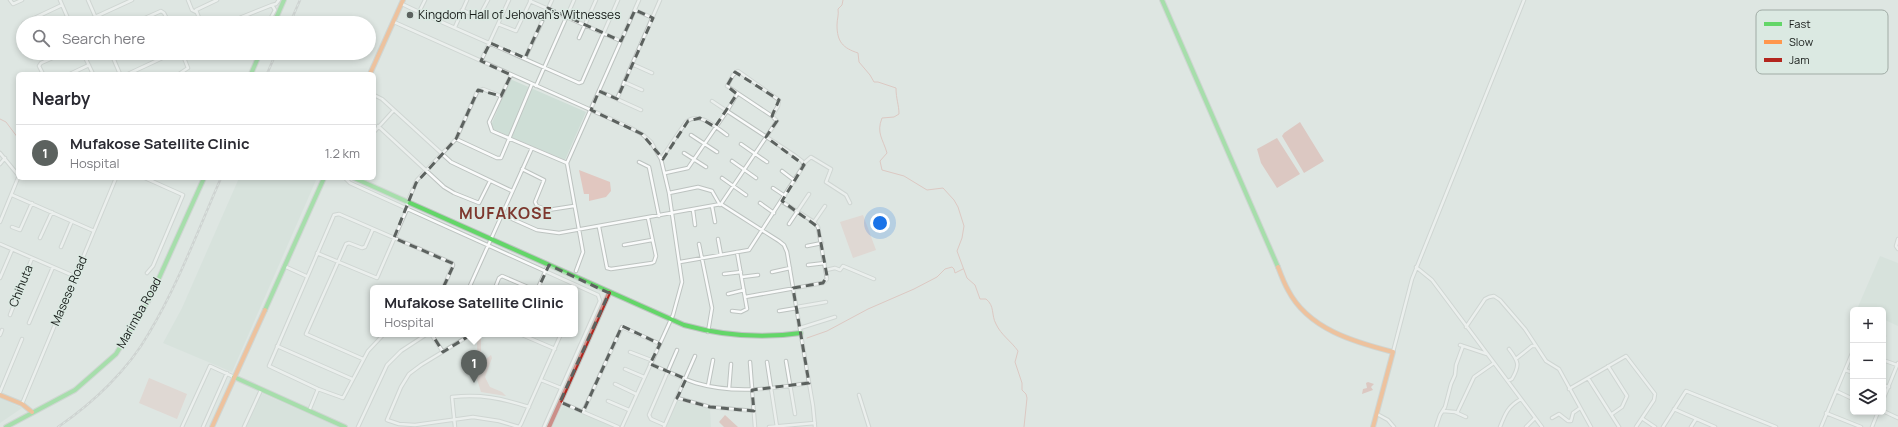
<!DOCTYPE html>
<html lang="en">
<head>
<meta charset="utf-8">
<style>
	:root { --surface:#fff; --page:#f7f7f7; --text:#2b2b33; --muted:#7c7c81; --line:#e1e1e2; --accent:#5c625f }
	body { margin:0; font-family:Manrope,sans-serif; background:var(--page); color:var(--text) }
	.controls { position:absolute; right:12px; bottom:12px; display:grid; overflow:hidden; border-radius:6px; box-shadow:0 2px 6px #0003 }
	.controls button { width:36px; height:36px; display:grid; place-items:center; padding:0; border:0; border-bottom:1px solid var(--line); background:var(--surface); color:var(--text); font:20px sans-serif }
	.you { position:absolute; left:880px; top:223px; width:14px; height:14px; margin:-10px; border:3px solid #fff; border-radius:50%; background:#1a73e8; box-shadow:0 0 0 6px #1a73e833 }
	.badge { display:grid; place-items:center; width:26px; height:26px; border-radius:50%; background:var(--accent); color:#fff; font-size:13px; font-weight:700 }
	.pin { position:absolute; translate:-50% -33px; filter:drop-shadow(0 1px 2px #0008) }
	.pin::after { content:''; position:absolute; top:21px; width:14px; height:12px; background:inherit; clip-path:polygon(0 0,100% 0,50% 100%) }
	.popup { position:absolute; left:370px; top:285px; width:208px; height:52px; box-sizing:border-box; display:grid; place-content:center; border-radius:6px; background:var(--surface); filter:drop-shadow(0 1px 3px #0005); font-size:13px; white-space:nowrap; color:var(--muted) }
	.popup b { font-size:15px; color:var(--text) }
	.popup::after { content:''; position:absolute; left:50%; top:100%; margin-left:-8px; border:8px solid transparent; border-top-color:var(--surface) }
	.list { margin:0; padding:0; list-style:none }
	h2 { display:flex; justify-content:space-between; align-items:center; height:52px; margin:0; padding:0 16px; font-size:17px }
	h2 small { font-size:13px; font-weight:400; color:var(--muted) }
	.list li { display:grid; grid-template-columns:26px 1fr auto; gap:12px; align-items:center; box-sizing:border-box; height:56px; padding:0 16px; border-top:1px solid var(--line) }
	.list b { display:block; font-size:15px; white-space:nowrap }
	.list p { margin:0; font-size:13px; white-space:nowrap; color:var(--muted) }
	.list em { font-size:13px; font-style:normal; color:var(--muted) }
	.icon { flex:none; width:22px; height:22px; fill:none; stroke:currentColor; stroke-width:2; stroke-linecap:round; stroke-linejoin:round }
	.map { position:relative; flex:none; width:1898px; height:427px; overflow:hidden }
	.search { position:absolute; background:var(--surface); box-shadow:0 2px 6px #0003; left:16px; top:16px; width:360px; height:44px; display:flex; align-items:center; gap:10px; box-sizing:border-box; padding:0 14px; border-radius:22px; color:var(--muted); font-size:15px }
	.panel { position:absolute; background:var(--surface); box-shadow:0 2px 6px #0003; left:16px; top:72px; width:360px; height:108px; border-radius:6px }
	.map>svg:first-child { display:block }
</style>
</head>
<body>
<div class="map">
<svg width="1898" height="427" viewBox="0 0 1898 427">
	<rect width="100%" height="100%" fill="#dee6e2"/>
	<path fill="#ceded6" d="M510,79L586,112L565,160L490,128Z
		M239,178H317L232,372L163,343L182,308Z
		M1880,256L1898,263V326L1883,319V310L1857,309Z
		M261,393L338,427H246Z
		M0,398L22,408L0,423Z
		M677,401L710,409L711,427H666Z
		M563,405L614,427H552Z"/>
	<path fill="#e1c7c0" d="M579,170L610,182L611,191L606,197L589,201V194H584Z
		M863,215L876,250L853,258L840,222Z
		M478,336L481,338V353L486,359L491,355L492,358L485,377L490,387L502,392L506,396L481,392L476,376L478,372L477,343L475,338Z
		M149,378L187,394L177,419L139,403Z"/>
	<path fill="#d9a59c" d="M1300,122L1324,161L1304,173L1282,136L1284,133Z
		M1277,138L1300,174L1277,188L1261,163L1257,149Z
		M1368,382L1374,384L1371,387L1373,390L1362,394L1363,389L1367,388L1366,383Z
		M725,415L738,427H724L719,422Z"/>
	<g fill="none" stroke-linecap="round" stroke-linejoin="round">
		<path stroke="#d9a59c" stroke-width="1" d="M843,0L842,5L838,9C839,15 837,19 837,25C837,42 843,48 858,53L859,62L870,75L874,82H878L896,88C896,99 899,105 899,114L894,117L882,118C876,133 883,139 887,153L880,161L882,170L904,176L927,190L943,188L954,200L958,207L964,226L962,238L957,251L967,278L975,285L980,299H986C995,306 991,315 996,324C1001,335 1011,341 1018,351L1015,362L1022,383V390L1026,394L1027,398L1024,427
			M0,119L6,122L18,138
			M807,338L827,331L868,309L914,289L937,277L945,269L952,267L954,269L955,273L963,269"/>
		<defs>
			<path id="street" d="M10,0L13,4L22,0
				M60,0L70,23
				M88,0L98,23
				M188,0L192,10L196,12
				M425,0L419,12L579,83L582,82L618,0
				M530,1L621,41
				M402,4L419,12
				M462,10L476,16L480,15L488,0
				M635,10L653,18
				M95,17L132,0
				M394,22L629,127L642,134L651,142L661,159L669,193L682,282L673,315L622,427
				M24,23L62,5
				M134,23L161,11L164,13L169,23
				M201,23L196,10L217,0
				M227,23L272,5
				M268,23L275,10L272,5L276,4L279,0
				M23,24V30
				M498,24L516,31L531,0
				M455,27L467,0
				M579,38L596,0
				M83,53L93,74
				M111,53L120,74
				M85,56L92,53
				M113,56L120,53
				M525,58L552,0
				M481,61L509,0
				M632,64L652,73
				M738,71L779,100L778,106L772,116L727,86L733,75Z
				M43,74L39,66L41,63L64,53
				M70,74L89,65
				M128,74L173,53
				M179,74L188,68L182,53
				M511,75L489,122L492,131L567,163
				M624,82L642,90
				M536,86L574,0
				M599,91L641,110
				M374,95L382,99L451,162L512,191
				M617,99L660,0
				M712,101L727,111L737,94
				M378,126L444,187L454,193L479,203L490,181
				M374,132L394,110
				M691,135L717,152
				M456,139L497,158H501L532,84
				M741,144L767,162
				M0,153L18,175
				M684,153L706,167
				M661,159L686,122C700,111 715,127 727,135
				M732,161L756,178
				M639,162L649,167L659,216
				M804,163L811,157L831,169L826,182L846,195L850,203
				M0,164L5,158
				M522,169L544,180L535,202L537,206L548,210L574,206
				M782,171L795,181
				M665,173L688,168L727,111L794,155L802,161L804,165L749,250L680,262
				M145,178L183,195L153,266L147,273
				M345,178L350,183L598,295L600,301L544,427
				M722,178L746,195
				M773,188L785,196
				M669,193L698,187L712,191L720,205
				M12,195L94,231
				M760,203L774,213
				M721,204L777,121L772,116
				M712,206L715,222
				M693,210L695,225
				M501,214L537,230L559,233L721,204L779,241L784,245L787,252L813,406L815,427
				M0,222L18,178
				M814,222L825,206
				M789,224L809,194
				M12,227L20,230L32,203
				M599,227L607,268L611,269L652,263L654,262L656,256L648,218
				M40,238L52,212
				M718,239L721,255
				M1898,239L1896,246L1898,249
				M0,244L74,276
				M699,244L712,308L708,332
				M624,245L652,240
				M807,246L822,243
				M61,247L72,221
				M317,253L377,278L407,209V203L417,180L456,139L477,92L483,89L501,96
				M808,265L825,263
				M284,266L306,276
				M1416,267L1432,280L1542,427
				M826,270L835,268L840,270L843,266L874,279
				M576,271L583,252L567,163L639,0
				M772,272L790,268
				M724,274L741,272
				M742,277L758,275
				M0,278L12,250
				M469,288L532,148
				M495,288L499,278L502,276L530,288
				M538,288L548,265
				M728,294L744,290
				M745,297L823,283L827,279L818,227L814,222L781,201
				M797,307L826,302
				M732,311L741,312L747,309L737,252
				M779,311L797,308
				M10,315L32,258
				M29,323L53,267
				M1466,327L1485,299L1489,297L1494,296L1500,300L1525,329L1546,361L1559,369L1591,427
				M800,328L835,317
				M384,334L368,351L343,398L318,389L269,366L334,215L339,214L452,263L453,265L443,288
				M431,334L443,352
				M472,334L421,365L409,374L401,387L387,420L399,424L415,425L473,417L499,421L519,427L521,424L561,334
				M520,334L555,349
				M1883,334L1884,336L1883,340
				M0,335L2,330
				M1460,345L1487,354
				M277,346L352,379
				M630,352L651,360
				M1393,352L1412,279L1524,0
				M1517,358L1532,346H1536
				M363,359L306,334L346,244L349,243L362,248L365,247L373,229
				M1883,360L1897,365
				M786,361L795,414
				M750,362L755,427
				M767,362L777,427
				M650,364C665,370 680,378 696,383C733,394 771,389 809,383
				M1608,366L1627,396L1622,407L1612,414
				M625,369L644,377
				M1845,370L1853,373
				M1588,378L1619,427
				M541,380L561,388
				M1508,381L1512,379C1520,365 1519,362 1509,349
				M615,384L636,394
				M1883,385L1889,387
				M708,386L713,360
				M729,389L731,364
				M1569,389L1626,356L1655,394L1654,400L1636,427
				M1836,391L1853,399
				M0,392L22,339
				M859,395L869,427
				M677,398L710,407L754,411
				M1883,400L1898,363
				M608,401L629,410
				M560,402L583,412L622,327L660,344
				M22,404L116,178
				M1674,409L1715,427
				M309,411L318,389
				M1443,411L1455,412L1466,417
				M1883,411L1898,418
				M583,412L618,427
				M1457,413L1474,377L1494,363
				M1826,413L1861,427
				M1377,414L1388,420L1394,427
				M1552,418L1559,414L1568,421H1571L1573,413L1580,408
				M1643,419L1655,427
				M665,425L651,419L649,415L677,350
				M182,427L210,366L234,377
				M203,427L227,373
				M244,427L261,390
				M358,427L387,365L401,351L427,334
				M455,427L452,397C481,394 501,398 529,407
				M664,427L695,356
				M769,427L815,423
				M1436,427L1440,415L1445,407L1451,384L1455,375L1456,365L1463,346
				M1500,427C1505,414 1508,406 1521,399
				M1526,427L1535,418
				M1663,427L1686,391L1776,427
				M1691,427L1696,419
				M1821,427L1853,351
				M1872,427L1878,412"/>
			<path id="fast" d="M1162,0L1278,267
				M274,23L284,0
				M251,74L260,53
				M354,178L684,325C724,336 760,339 801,333
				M265,310L324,178
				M234,377L345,427
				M6,427L75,390L116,354L150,298L204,178"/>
			<path id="slow" d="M370,74L403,0
				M1278,267C1281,275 1284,283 1288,290C1308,329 1354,342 1393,352L1373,427
				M0,395L22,404L32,412
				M212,427L265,310"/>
			<path id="jam" d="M549,427L609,293"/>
		</defs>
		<use href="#street" stroke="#bdc3c0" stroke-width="4.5"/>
		<use href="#fast" stroke="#bdc3c0" stroke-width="6"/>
		<use href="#slow" stroke="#bdc3c0" stroke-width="6"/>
		<use href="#jam" stroke="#bdc3c0" stroke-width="6"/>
		<use href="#street" stroke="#fafbfb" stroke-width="2.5"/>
		<use href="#fast" stroke="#63d668" stroke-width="4"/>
		<use href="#slow" stroke="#ff974d" stroke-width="4"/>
		<use href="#jam" stroke="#b3261e" stroke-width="4"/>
		<defs>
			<path id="rail" d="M290,23L300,0
				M267,74L276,53
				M58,427C93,403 128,370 149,333C178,285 198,230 221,178"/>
		</defs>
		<use href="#rail" stroke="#babcbc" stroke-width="2.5"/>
		<use href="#rail" stroke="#dbe9e2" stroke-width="1" stroke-dasharray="3" stroke-linecap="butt"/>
	</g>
	<path d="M0 0H1898V427H0ZM548,8L621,41L635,10L653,18L617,99L599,91L591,110L642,134L663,159L688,121L700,118L715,127L737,94L727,86L735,72L779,100L772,116L777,121L766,137L804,165L782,201L818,227L827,276L823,283L793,288L809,383L752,390L754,411L710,407L677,398L686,379L650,364L660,344L622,326L583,412L560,402L609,293L549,265L537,291L552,298L543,317L513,305L503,326L483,316L472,334L443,352L418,312L438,299L454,264L394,238L416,183L456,139L478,90L501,96L511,75L481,61L490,43L525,58Z" fill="#dee6e2" fill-opacity=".55" fill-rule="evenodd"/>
	<path fill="none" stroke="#5c625f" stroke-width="3" stroke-dasharray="8 5" stroke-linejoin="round" d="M548,8L621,41L635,10L653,18L617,99L599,91L591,110L642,134L663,159L688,121L700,118L715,127L737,94L727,86L735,72L779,100L772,116L777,121L766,137L804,165L782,201L818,227L827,276L823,283L793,288L809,383L752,390L754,411L710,407L677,398L686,379L650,364L660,344L622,326L583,412L560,402L609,293L549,265L537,291L552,298L543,317L513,305L503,326L483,316L472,334L443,352L418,312L438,299L454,264L394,238L416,183L456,139L478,90L501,96L511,75L481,61L490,43L525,58Z"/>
	<circle fill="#5c625f" stroke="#dbe9e2" stroke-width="1.5" cx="410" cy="15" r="4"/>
	<g text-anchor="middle" stroke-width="3" stroke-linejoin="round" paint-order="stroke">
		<g font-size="12" fill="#161b18" stroke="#dbe9e2" text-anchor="start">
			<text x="418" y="19">Kingdom Hall of Jehovah's Witnesses</text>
		</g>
		<g font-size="12" fill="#161b18" stroke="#dbe9e2">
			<text transform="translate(21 286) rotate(-68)" y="4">Chihuta</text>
			<text transform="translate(69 291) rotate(-67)" y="4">Masese Road</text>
			<text transform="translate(139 313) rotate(-61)" y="4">Marimba Road</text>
		</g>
		<g font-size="16" font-weight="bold" letter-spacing="1" fill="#7d372e" stroke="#dbe9e2">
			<text x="506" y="219">MUFAKOSE</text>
		</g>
	</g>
	<rect x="1756" y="10" width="132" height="64" rx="6" fill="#dbe9e2" stroke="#a0aba5" stroke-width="1"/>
	<rect x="1764" y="22" width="18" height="4" fill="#63d668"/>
	<rect x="1764" y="40" width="18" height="4" fill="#ff974d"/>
	<rect x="1764" y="58" width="18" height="4" fill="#b3261e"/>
	<g font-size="11" fill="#161b18">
		<text x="1789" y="28">Fast</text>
		<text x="1789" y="46">Slow</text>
		<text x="1789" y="64">Jam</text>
	</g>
</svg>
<div class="controls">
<button>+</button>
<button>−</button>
<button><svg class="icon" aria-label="layers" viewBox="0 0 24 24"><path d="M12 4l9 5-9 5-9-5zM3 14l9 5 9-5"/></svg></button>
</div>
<div class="you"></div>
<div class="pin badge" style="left:474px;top:383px">1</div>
<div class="popup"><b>Mufakose Satellite Clinic</b>Hospital</div>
<div class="search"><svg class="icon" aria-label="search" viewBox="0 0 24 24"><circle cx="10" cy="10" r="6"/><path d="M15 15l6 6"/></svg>Search here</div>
<section class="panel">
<h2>Nearby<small></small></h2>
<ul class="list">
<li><span class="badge">1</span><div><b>Mufakose Satellite Clinic</b><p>Hospital</p></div><em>1.2 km</em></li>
</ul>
</section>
</div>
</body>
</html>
